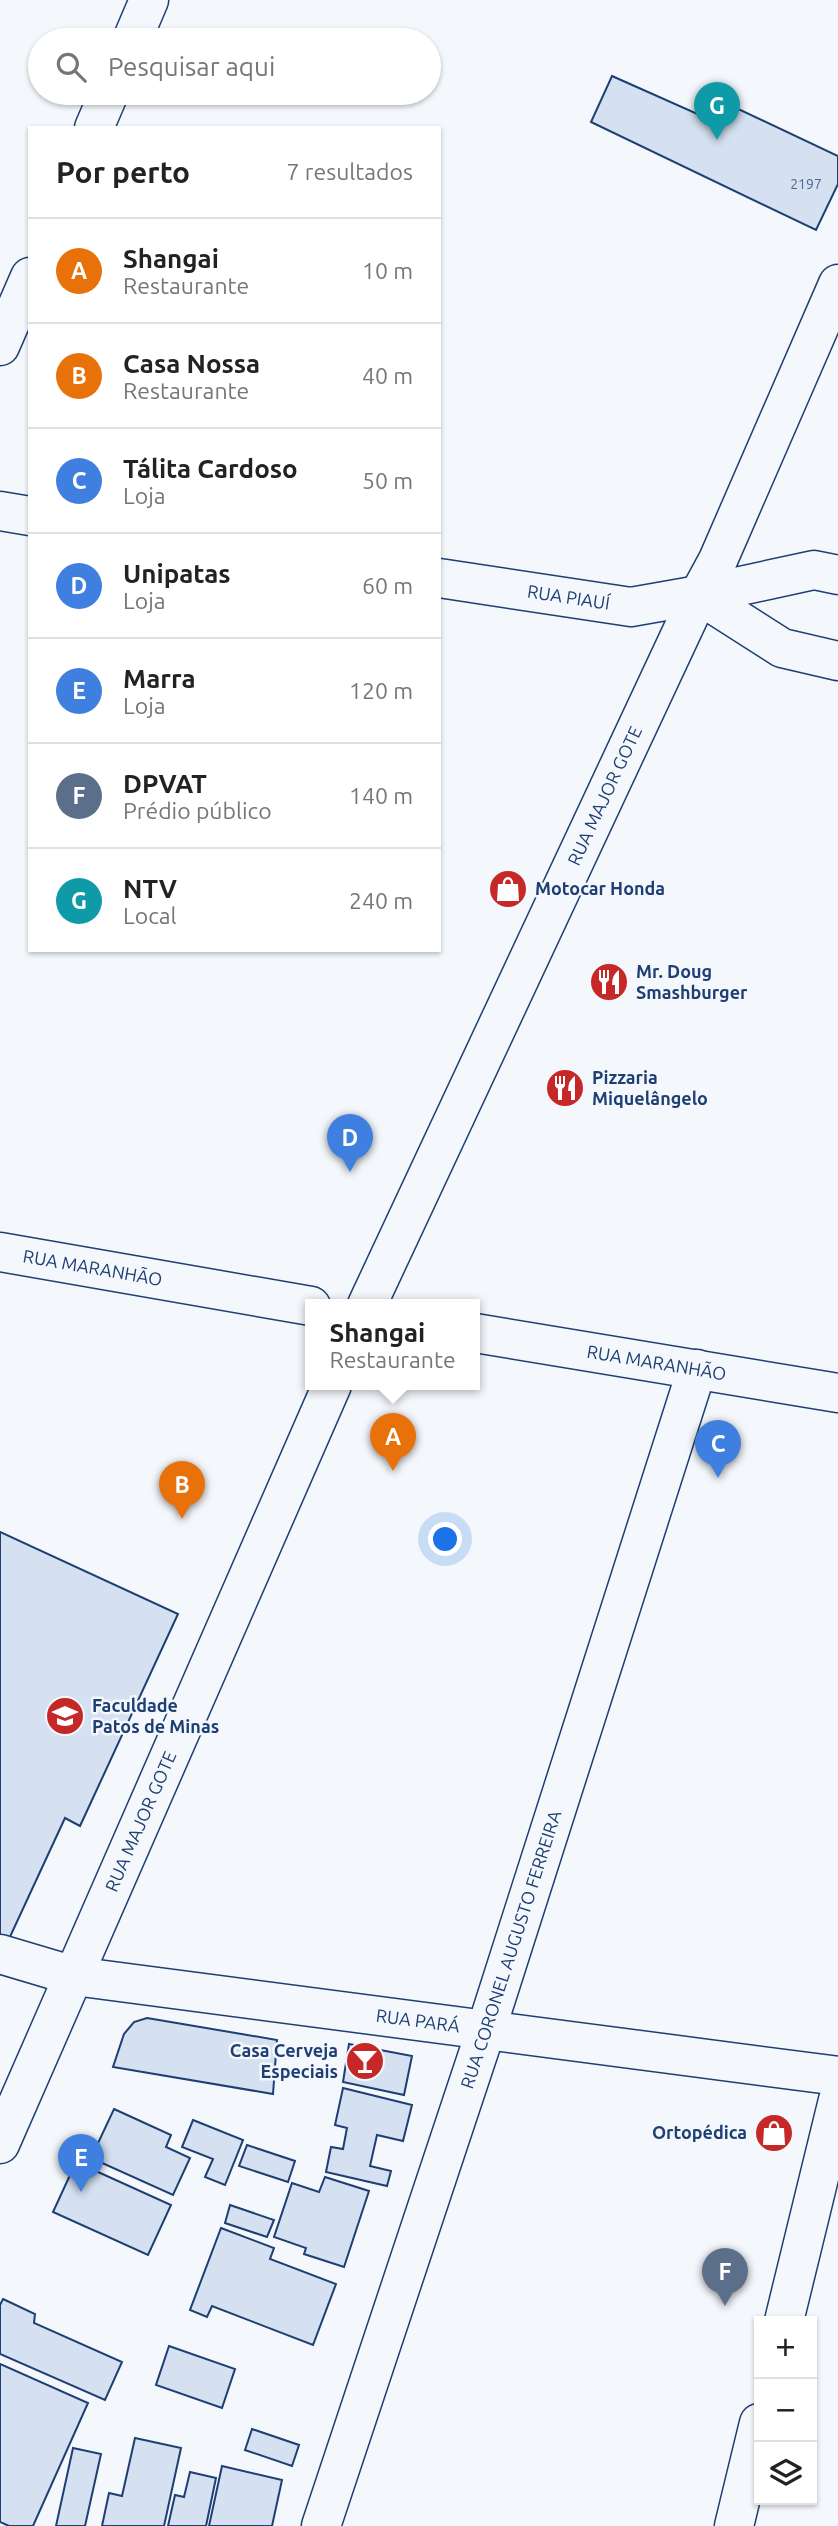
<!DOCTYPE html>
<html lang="pt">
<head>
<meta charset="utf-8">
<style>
	:root { --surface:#fff; --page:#f2f2f2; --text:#222; --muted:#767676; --line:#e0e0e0; --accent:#c62828 }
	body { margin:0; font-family:Ubuntu,sans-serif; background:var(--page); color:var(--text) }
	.controls { position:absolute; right:21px; bottom:21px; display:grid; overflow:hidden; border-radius:0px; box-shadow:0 2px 5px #0004 }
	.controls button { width:63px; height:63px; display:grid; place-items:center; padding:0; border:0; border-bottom:2px solid var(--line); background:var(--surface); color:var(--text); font:35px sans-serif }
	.you { position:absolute; left:446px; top:1540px; width:24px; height:24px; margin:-18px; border:5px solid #fff; border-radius:50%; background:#1a73e8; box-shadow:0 0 0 10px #1a73e833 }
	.badge { display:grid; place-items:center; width:46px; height:46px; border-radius:50%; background:var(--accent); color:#fff; font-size:23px; font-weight:700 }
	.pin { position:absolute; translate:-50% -58px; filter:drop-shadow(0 2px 4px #0008) }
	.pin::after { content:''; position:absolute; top:37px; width:24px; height:21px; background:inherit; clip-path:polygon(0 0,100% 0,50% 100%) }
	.popup { position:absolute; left:305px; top:1299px; width:175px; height:91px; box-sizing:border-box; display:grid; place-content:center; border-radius:0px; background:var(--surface); filter:drop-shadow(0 2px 5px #0005); font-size:23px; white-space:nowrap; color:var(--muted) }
	.popup b { font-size:26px; color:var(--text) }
	.popup::after { content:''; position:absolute; left:50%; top:100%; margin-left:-14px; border:14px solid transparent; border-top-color:var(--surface) }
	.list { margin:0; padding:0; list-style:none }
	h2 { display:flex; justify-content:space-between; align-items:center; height:91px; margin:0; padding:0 28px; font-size:30px }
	h2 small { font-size:23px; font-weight:400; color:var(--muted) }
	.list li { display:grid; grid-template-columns:46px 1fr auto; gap:21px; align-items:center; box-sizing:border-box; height:105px; padding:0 28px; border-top:2px solid var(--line) }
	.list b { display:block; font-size:26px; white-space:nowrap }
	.list p { margin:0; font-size:23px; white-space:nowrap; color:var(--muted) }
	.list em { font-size:23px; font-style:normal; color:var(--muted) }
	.icon { flex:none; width:38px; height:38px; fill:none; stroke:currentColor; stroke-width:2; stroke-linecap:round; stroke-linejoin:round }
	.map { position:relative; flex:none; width:838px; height:2526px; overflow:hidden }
	.search { position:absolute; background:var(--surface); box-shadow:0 2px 5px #0004; left:28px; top:28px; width:413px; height:77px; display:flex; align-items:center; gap:18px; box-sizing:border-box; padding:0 24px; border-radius:38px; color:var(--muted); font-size:26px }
	.panel { position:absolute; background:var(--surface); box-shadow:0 2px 5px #0004; left:28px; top:126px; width:413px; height:826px; border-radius:0px }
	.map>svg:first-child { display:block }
</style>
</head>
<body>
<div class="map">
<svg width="838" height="2526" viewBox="0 0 838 2526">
	<rect width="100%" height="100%" fill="#f4f7fb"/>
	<path fill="#d5e0f0" stroke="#1d3f73" stroke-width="2" d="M612,76L722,125L730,105L838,156V184L816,230L591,122Z
		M0,1532L178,1614L80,1826L65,1818L9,1939L0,1935Z
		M147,2018L277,2040L273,2094L113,2067L124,2034L134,2022Z
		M349,2044L412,2056L404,2095L343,2082Z
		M343,2088L412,2105L403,2141L377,2135L370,2166L391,2171L387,2186L326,2172L331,2147L343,2149L347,2128L335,2125Z
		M114,2109L171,2135L166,2147L190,2158L173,2195L91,2158Z
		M193,2120L243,2140L225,2185L205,2177L213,2159L182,2147Z
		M247,2145L295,2161L288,2182L239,2166Z
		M76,2162L171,2205L148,2255L53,2212Z
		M325,2177L369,2191L344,2267L304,2254L306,2248L274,2237L292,2183L319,2192Z
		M230,2205L274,2220L267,2237L225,2223Z
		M221,2228L274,2248L270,2259L336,2284L313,2345L212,2306L207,2317L190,2310Z
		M3,2299L35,2314L34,2323L122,2362L105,2400L0,2354V2305Z
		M169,2346L235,2369L222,2408L156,2385Z
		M0,2364L88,2403L33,2526H9L0,2522Z
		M252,2429L299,2445L292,2466L245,2450Z
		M135,2438L181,2448L164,2526H102L109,2493L122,2496Z
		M73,2448L101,2454L85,2526H56Z
		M222,2466L282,2480L272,2526H209Z
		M190,2472L216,2478L206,2526H168L175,2495L184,2497Z"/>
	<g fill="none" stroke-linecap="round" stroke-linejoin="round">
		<defs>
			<g id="minor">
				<path d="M132,40L149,0"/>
				<path d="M94,128L109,93"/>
				<path d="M0,346L30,277"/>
				<path d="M0,511L30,516"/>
				<path id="s1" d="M439,578L631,607L699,595L814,570L838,575"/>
				<path d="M699,595L782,648L838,661"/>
				<path id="s2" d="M0,1252L311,1306"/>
				<path id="s3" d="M475,1333L838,1393"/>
				<path id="s4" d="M0,1954L74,1976L838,2076"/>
				<path id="s5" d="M321,2526L486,2030L697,1369"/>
			</g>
			<g id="major">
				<path id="s6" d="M367,1305L699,595L718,560L838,284"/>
				<path id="s7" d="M0,2144L332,1385"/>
				<path d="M784,2321L838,2100"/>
				<path d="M734,2526L759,2423"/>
			</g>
		</defs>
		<use href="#minor" stroke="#1d3f73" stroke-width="41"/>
		<use href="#major" stroke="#1d3f73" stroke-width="41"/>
		<use href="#minor" stroke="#f4f7fb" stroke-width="38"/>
		<use href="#major" stroke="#f4f7fb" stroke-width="38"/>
	</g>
	<defs>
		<symbol id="shop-disc" viewBox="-11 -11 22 22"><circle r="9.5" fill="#c62828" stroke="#f4f7fb"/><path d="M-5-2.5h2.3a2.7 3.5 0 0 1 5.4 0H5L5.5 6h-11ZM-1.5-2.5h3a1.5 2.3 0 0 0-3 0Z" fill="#fff"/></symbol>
		<symbol id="restaurant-disc" viewBox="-11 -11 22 22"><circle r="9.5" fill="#c62828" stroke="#f4f7fb"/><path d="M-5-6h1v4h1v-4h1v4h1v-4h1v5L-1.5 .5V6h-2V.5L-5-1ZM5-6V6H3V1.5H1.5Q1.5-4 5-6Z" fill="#fff"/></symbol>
		<symbol id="university-disc" viewBox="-11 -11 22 22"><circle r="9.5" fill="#c62828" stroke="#f4f7fb"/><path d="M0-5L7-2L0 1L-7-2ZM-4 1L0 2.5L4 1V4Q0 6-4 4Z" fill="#fff"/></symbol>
		<symbol id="bar-disc" viewBox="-11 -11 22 22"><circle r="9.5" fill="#c62828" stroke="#f4f7fb"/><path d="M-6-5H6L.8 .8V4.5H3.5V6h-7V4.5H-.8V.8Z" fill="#fff"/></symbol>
	</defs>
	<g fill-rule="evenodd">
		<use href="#shop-disc" x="486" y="867" width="44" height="44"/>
		<use href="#restaurant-disc" x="587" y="960" width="44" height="44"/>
		<use href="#restaurant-disc" x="543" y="1066" width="44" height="44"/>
		<use href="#university-disc" x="43" y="1694" width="44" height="44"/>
		<use href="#bar-disc" x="343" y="2039" width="44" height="44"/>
		<use href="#shop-disc" x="752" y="2111" width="44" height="44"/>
	</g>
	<g text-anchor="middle" stroke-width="5" stroke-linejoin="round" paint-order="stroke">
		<g font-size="14" fill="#4b6792">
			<text x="806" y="189">2197</text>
		</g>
		<g font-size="18" fill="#1d3f73" stroke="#f4f7fb">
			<text dy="6" stroke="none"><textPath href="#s1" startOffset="131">RUA PIAUÍ</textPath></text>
			<text dy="6" stroke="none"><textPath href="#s6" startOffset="562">RUA MAJOR GOTE</textPath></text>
			<text dy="6" stroke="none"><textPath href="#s2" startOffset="94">RUA MARANHÃO</textPath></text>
			<text dy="6" stroke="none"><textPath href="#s3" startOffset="184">RUA MARANHÃO</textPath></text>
			<text dy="6" stroke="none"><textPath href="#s7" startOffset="352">RUA MAJOR GOTE</textPath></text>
			<text dy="6" stroke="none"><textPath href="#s5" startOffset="607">RUA CORONEL AUGUSTO FERREIRA</textPath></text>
			<text dy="6" stroke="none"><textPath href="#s4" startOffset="424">RUA PARÁ</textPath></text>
		</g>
		<g font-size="18" font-weight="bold" fill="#1d3f73" stroke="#f4f7fb" text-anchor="start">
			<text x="535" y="895">Motocar Honda</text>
			<text x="636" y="978">Mr. Doug<tspan x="636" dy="21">Smashburger</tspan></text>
			<text x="592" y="1084">Pizzaria<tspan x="592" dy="21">Miquelângelo</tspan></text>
			<text x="92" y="1712">Faculdade<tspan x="92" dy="21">Patos de Minas</tspan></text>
			<text x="338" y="2057" text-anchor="end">Casa Cerveja<tspan x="338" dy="21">Especiais</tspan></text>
			<text x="747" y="2139" text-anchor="end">Ortopédica</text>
		</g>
	</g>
</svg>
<div class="controls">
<button>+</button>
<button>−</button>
<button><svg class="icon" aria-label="layers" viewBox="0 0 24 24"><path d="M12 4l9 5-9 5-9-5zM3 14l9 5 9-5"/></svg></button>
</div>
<div class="you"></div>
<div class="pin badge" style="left:393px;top:1471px;background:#e8710a">A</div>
<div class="popup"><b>Shangai</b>Restaurante</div>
<div class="pin badge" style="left:182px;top:1519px;background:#e8710a">B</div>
<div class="pin badge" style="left:718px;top:1478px;background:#3f7fe0">C</div>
<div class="pin badge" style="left:350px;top:1172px;background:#3f7fe0">D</div>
<div class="pin badge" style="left:81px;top:2192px;background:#3f7fe0">E</div>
<div class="pin badge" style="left:725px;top:2306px;background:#5c6f8a">F</div>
<div class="pin badge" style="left:717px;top:140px;background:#0f9aa8">G</div>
<div class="search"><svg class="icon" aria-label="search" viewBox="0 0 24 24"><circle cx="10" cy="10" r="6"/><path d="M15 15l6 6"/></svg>Pesquisar aqui</div>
<section class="panel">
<h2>Por perto<small>7 resultados</small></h2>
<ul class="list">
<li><span class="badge" style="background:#e8710a">A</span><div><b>Shangai</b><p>Restaurante</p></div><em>10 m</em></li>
<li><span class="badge" style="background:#e8710a">B</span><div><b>Casa Nossa</b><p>Restaurante</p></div><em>40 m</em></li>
<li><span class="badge" style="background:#3f7fe0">C</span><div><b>Tálita Cardoso</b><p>Loja</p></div><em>50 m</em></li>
<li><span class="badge" style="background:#3f7fe0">D</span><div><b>Unipatas</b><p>Loja</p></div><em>60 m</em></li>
<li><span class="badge" style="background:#3f7fe0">E</span><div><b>Marra</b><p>Loja</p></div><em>120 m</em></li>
<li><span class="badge" style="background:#5c6f8a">F</span><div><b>DPVAT</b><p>Prédio público</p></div><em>140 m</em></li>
<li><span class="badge" style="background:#0f9aa8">G</span><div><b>NTV</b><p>Local</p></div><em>240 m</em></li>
</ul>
</section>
</div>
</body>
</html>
